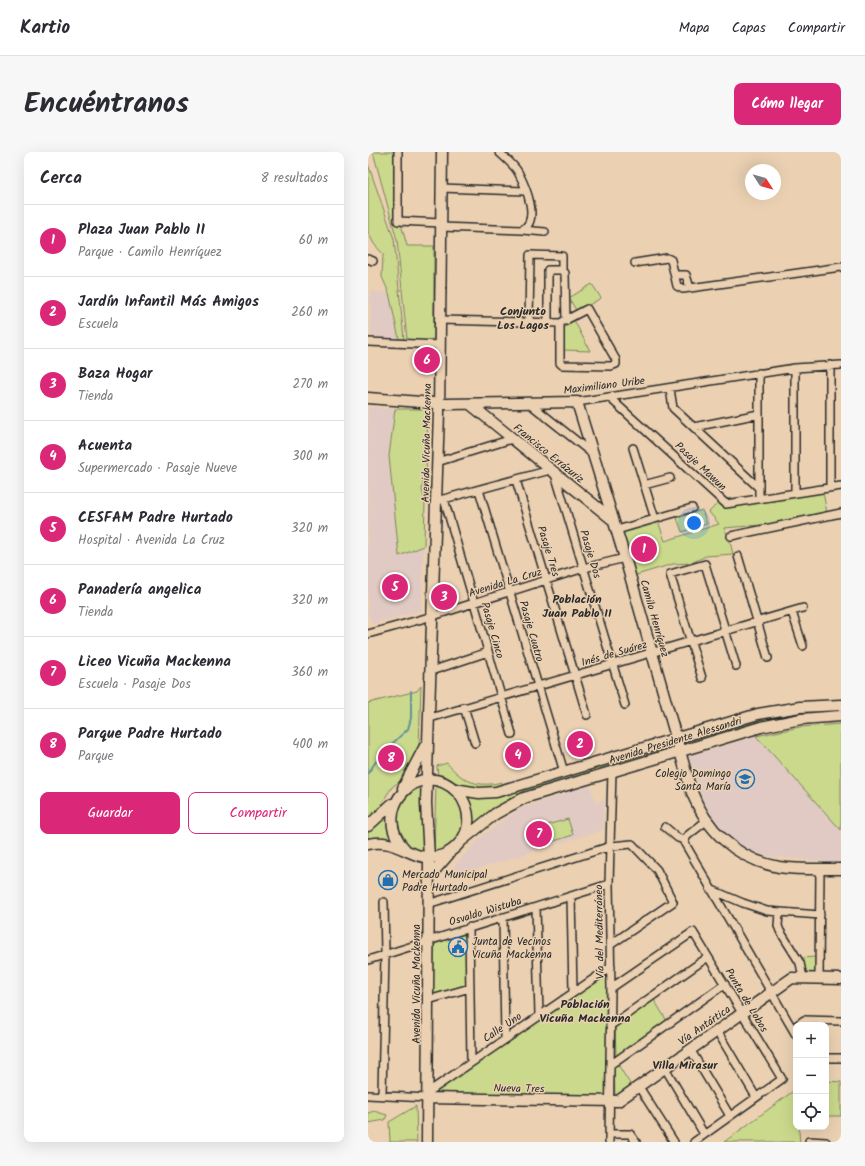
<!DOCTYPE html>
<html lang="es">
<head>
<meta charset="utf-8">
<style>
	:root { --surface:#fff; --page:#f7f7f7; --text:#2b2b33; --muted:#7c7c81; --line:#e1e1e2; --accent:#db2777 }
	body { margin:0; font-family:Kalam,sans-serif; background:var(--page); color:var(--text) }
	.controls { position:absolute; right:12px; bottom:12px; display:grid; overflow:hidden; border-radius:8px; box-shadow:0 4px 16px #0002 }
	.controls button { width:36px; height:36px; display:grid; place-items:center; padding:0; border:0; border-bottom:1px solid var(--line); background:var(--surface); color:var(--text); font:20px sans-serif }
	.compass { position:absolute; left:377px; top:12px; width:36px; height:36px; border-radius:50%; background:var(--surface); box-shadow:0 4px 16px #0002; rotate:126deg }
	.you { position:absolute; left:326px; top:371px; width:14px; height:14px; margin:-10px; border:3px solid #fff; border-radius:50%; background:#1a73e8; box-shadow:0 0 0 6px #1a73e833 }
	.badge { display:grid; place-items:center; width:26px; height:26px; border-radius:50%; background:var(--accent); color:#fff; font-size:13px; font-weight:700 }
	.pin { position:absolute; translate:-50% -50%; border:2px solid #fff; box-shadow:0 1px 4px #0006 }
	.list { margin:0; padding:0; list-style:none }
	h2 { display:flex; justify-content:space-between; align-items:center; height:52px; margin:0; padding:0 16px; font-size:17px }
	h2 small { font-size:13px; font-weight:400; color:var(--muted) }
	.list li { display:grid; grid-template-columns:26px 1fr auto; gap:12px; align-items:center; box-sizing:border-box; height:72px; padding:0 16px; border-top:1px solid var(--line) }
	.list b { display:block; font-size:15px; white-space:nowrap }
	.list p { margin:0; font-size:13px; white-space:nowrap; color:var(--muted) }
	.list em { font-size:13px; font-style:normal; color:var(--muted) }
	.actions { display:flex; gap:8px; padding:12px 16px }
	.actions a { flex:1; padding:9px 0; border:1px solid var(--accent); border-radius:8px; text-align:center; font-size:14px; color:var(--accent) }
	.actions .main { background:var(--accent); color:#fff }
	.icon { flex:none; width:22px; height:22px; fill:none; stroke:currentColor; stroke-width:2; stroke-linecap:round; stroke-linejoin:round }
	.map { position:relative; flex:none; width:473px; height:990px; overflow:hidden; border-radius:8px }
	header { display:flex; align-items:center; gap:24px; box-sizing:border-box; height:56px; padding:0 20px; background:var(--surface); border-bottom:1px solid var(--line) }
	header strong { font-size:19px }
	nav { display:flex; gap:22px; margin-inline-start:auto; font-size:14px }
	.intro { display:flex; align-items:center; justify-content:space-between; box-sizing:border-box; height:96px; padding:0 24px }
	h1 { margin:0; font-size:28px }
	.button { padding:10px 18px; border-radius:8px; background:var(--accent); color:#fff; font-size:14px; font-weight:700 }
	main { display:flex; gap:24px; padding:0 24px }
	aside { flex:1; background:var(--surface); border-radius:8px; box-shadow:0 4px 16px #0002 }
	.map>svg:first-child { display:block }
</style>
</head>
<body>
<header>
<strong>Kartio</strong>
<nav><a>Mapa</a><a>Capas</a><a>Compartir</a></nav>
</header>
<div class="intro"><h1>Encuéntranos</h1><a class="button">Cómo llegar</a></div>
<main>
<aside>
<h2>Cerca<small>8 resultados</small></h2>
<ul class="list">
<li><span class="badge">1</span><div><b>Plaza Juan Pablo II</b><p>Parque · Camilo Henríquez</p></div><em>60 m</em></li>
<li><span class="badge">2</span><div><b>Jardín Infantil Más Amigos</b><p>Escuela</p></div><em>260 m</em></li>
<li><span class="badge">3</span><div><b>Baza Hogar</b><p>Tienda</p></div><em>270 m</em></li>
<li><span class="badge">4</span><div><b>Acuenta</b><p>Supermercado · Pasaje Nueve</p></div><em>300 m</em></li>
<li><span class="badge">5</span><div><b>CESFAM Padre Hurtado</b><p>Hospital · Avenida La Cruz</p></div><em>320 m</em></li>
<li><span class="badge">6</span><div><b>Panadería angelica</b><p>Tienda</p></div><em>320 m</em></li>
<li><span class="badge">7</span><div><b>Liceo Vicuña Mackenna</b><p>Escuela · Pasaje Dos</p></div><em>360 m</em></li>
<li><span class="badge">8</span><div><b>Parque Padre Hurtado</b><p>Parque</p></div><em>400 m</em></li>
</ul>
<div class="actions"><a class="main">Guardar</a><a>Compartir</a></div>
</aside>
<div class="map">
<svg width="473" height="990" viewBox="0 0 473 990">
	<rect width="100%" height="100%" fill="#ebd1b2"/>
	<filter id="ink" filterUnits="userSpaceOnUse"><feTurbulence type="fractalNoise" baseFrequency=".025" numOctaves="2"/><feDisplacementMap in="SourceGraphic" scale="8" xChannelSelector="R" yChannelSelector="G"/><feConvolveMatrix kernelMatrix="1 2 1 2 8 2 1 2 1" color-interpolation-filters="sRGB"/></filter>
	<g filter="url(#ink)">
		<path fill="#e0cac3" d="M2,139L21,141L31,187L3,185Z
			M0,255L27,257L21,304L31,404L56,394L53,458L4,472L0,460Z
			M388,584L473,678V711L398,704L381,698L361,685L344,665L335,649L321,604Z
			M222,633L228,651L236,648L235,678L74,728L113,685L151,657Z"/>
		<path fill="#cad98c" stroke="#7a825c" d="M5,0H28L33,72L39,94H66V185L63,189L39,188L29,88Z
			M0,12L26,87L36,187H31L21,141L14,125L15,102L6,92L0,80Z
			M224,132L233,146L209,160L201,146Z
			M206,168L222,199L195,198V177Z
			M27,257H60L58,327L55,330L54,338L57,349L56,394L31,404L21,304Z
			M455,340L459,361L405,372L356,376L361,385L365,402L338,404L323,411L305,412L265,424L262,409L266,407L264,399L259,398L254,380L290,369L297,389L351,372L341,360L351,350Z
			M334,358L339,372L314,380L309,366Z
			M53,534L51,596L36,626L24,635L15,649L14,656L0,669V551L49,539Z
			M473,558C418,564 369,576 316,592V590L370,571L418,560Z
			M473,572V678L388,584L432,575Z
			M305,592L306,595L151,642L142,646L141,649L101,680L96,642L102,644Z
			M79,611C95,630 110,636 134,630L131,636C109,640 91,631 70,625L69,614Z
			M56,631L55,701L41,696L27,676L33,644Z
			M68,632C74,632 77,636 82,640C104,659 97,693 68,700H66Z
			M20,661V670L25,689L0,687V678Z
			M200,667L205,683L177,692L172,675Z
			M96,782L99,784V834L68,843L65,840L66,794L68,791Z
			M448,805L449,822L438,824L431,806Z
			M239,822V942L238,944L68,941L67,939Z
			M285,846L299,869L248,904L247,874Z
			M249,911L264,935L247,945L246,915Z
			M458,929L473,930V964H458Z
			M428,937V975H432L431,980L432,990H356Z
			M48,954L49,990H22L21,970Z
			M6,959L19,963L17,968L0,971V961Z"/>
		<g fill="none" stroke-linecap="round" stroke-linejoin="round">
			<path stroke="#639399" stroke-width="2" d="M0,621L14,601L40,577L43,566V539"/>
			<defs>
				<path id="street" d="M30,0V69L73,71
					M73,36L157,39
					M73,75L153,78C173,70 158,35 150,20C146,13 137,6 131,0
					M154,78L177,80
					M0,107L5,109
					M267,111L299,106L303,108L309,134L315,137L473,115
					M307,123H318L322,136
					M72,168L192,171L219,157L248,208V212L243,214L194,213L192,211V171
					M161,171L162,103L194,104V118
					M180,171V118H194L197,121L198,169
					M0,190L72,193
					M462,213V335
					M427,216V341
					M302,237L305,256L390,335
					M242,246L358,352L473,334
					M209,250L427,216L473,213
					M161,251L226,303
					M326,275L391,262
					M265,296L287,367
					M69,310L144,287
					M187,322L257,553
					M148,328L219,563
					M276,333L302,326
					M111,338L196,620
					M76,347L144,582
					M391,347V221
					M72,348L182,318
					M249,378L324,356
					M363,384L473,361
					M370,404L400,506
					M424,460L435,494
					M0,482L65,464L216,416L257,406
					M63,519L120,500
					M334,526L302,422L337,412L368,514
					M96,555L107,591
					M62,566L435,456
					M338,669L319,684L316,690L428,883
					M297,675L310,686L316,688
					M342,737L375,751L399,759L452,763
					M203,744L205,840
					M60,752L243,694L264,692L289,718L305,750L242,793
					M168,755L171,863
					M411,761L410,774L412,779L432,811L435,826
					M135,765L137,887
					M101,775L103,910
					M0,808L241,732
					M451,826L452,717
					M243,836L325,780L414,927L326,990
					M60,848L102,836
					M429,873L436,868L473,869
					M242,874L340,805
					M349,879L388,945
					M322,897L362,964
					M458,906H473
					M242,913L357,832
					M297,916L336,982
					M271,935L306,990
					M59,941L243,815
					M0,943L59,946
					M14,943L17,802L16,750
					M242,982H262L268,990
					M441,989L458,990
					M241,990L243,836L241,732L244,619"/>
				<path id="secondary" d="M0,246L79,252L209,250L257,406L323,638C338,678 368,707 411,715C431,718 453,717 473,717
					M102,252L245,368
					M35,636L57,594
					M86,637L111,641L128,640L390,562L432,555L473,553
					M0,674L24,652
					M92,690L127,662L156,646L393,575L433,567L473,564
					M0,692C31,684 46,714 75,703C88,698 99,685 100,671C101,660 97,648 89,640C52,602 0,659 37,697
					M61,725L81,702
					M59,946L250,949L424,826L473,827
					M59,990L61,706L58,651L71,260L74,0"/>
			</defs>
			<use href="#street" stroke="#2b2b2b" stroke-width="10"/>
			<use href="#secondary" stroke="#2b2b2b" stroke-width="13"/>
			<use href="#street" stroke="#ebd1b2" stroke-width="7"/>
			<use href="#secondary" stroke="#ebd1b2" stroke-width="10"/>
		</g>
	</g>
	<defs>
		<symbol id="school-ring" viewBox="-11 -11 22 22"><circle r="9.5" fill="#ebd1b2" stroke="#1f6fb2" stroke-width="1.5"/><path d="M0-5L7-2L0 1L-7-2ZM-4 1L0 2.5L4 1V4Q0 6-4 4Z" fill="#1f6fb2"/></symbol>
		<symbol id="shop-ring" viewBox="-11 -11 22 22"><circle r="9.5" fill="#ebd1b2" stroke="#1f6fb2" stroke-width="1.5"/><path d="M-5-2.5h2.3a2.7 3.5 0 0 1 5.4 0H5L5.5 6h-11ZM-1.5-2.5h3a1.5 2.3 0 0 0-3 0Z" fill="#1f6fb2"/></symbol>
		<symbol id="civic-ring" viewBox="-11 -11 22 22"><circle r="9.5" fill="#ebd1b2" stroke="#1f6fb2" stroke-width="1.5"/><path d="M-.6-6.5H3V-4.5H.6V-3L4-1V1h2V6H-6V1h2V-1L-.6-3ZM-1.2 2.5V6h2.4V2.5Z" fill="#1f6fb2"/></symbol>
	</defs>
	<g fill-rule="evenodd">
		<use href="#school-ring" x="366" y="616" width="22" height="22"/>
		<use href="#shop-ring" x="9" y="717" width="22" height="22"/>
		<use href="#civic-ring" x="79" y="784" width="22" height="22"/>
	</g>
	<g text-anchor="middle" stroke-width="3" stroke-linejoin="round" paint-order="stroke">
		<g font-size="11" fill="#2b2b2b" stroke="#ebd1b2">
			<text transform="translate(236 233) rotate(-7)" y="4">Maximiliano Uribe</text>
			<text transform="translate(58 291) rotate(-89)" y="4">Avenida Vicuña Mackenna</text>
			<text transform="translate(181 301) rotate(39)" y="4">Francisco Errázuriz</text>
			<text transform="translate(333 314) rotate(43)" y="4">Pasaje Mawun</text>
			<text transform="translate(181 399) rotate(73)" y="4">Pasaje Tres</text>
			<text transform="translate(223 402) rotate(73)" y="4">Pasaje Dos</text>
			<text transform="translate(137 430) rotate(-17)" y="4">Avenida La Cruz</text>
			<text transform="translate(287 466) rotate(74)" y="4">Camilo Henríquez</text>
			<text transform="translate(125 478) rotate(74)" y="4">Pasaje Cinco</text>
			<text transform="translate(164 479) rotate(74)" y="4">Pasaje Cuatro</text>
			<text transform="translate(246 501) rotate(-16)" y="4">Inés de Suárez</text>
			<text transform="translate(307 588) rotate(-17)" y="4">Avenida Presidente Alessandri</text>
			<text transform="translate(117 759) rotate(-17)" y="4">Osvaldo Wistuba</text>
			<text transform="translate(231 780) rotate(-91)" y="4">Vía del Mediterráneo</text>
			<text transform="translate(48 832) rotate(-90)" y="4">Avenida Vicuña Mackenna</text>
			<text transform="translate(379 848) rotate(59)" y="4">Punta de Lobos</text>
			<text transform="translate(336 873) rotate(-35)" y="4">Vía Antártica</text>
			<text transform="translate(134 875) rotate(-34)" y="4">Calle Uno</text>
			<text transform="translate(151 936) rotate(1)" y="4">Nueva Tres</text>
		</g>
		<g font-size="11" fill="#2b2b2b" stroke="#ebd1b2" text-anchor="start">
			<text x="363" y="625" text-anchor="end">Colegio Domingo<tspan x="363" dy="13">Santa María</tspan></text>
			<text x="34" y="726">Mercado Municipal<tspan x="34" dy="13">Padre Hurtado</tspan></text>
			<text x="104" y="793">Junta de Vecinos<tspan x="104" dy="13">Vicuña Mackenna</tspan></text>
		</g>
		<g font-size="12" font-weight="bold" fill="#2b2b2b" stroke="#ebd1b2">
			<text x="155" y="163">Conjunto<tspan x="155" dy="14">Los Lagos</tspan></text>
			<text x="209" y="451">Población<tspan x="209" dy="14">Juan Pablo II</tspan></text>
			<text x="217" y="856">Población<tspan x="217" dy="14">Vicuña Mackenna</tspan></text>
			<text x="317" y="917">Villa Mirasur</text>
		</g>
	</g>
</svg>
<div class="controls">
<button>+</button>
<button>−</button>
<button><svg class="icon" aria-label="locate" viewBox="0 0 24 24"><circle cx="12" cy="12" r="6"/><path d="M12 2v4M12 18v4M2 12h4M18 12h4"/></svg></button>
</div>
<svg class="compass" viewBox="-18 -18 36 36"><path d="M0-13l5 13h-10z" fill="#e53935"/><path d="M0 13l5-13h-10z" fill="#7c7c81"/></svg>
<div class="you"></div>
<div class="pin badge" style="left:276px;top:397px">1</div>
<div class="pin badge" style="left:212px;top:592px">2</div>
<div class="pin badge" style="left:76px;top:445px">3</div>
<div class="pin badge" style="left:150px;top:603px">4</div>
<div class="pin badge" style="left:27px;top:435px">5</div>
<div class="pin badge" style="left:59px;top:208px">6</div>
<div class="pin badge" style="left:171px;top:682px">7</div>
<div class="pin badge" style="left:23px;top:606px">8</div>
</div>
</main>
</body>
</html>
